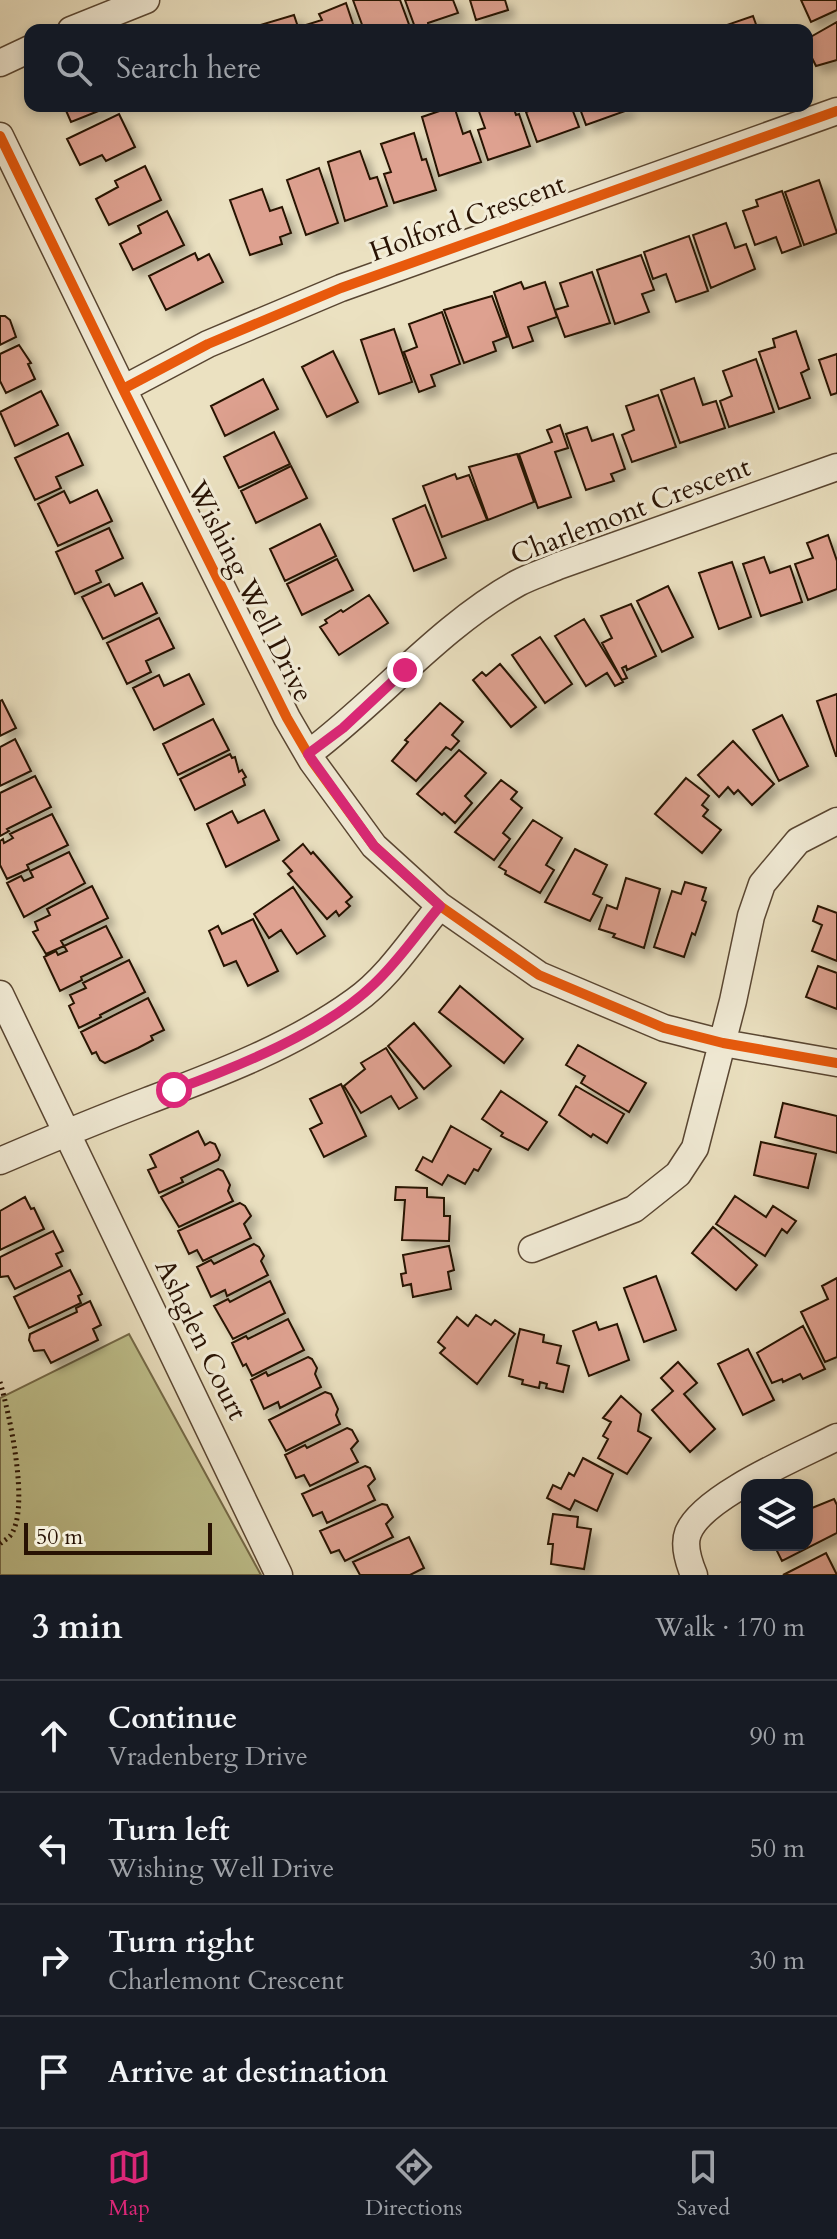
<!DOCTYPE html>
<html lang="en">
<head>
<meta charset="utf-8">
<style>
	:root { --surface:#171b24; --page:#242831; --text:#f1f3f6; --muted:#9ea1a6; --line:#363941; --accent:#db2777 }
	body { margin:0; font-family:Cardo,serif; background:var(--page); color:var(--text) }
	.controls { position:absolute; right:24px; bottom:24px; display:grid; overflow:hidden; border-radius:16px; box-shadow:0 4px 12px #0003 }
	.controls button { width:72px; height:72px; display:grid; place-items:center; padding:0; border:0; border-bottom:2px solid var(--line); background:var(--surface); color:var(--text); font:40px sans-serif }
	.scale { position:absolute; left:24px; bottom:20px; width:188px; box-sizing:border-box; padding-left:8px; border:4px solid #281203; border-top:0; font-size:22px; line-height:28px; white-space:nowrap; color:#281203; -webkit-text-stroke:6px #f2ecd7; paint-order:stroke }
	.stop { position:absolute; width:24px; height:24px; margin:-18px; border:6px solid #db2777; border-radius:50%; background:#fff }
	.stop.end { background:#db2777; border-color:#fff; box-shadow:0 2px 8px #0008 }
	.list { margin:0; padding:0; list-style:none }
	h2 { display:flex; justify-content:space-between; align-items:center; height:104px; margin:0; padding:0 32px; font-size:34px }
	h2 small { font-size:26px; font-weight:400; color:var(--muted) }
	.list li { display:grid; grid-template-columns:52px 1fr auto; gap:24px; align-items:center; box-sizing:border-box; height:112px; padding:0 32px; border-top:2px solid var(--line) }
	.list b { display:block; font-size:30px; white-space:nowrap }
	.list p { margin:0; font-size:26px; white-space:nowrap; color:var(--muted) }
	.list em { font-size:26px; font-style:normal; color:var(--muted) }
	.icon { flex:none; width:44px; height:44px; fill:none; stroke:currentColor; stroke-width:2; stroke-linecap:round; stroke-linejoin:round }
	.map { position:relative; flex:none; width:837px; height:1575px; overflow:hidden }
	.search { position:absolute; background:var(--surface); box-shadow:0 4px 12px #0003; left:24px; right:24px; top:24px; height:88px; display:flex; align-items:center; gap:20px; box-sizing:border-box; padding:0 28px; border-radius:16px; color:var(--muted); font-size:30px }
	.sheet { height:552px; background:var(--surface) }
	nav { display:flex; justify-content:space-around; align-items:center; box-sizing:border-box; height:112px; border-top:2px solid var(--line); background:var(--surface); font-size:22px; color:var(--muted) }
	nav a { display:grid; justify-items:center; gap:4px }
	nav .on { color:var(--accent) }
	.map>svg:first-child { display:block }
</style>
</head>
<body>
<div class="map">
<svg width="837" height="1575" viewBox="0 0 837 1575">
	<defs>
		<filter id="shadow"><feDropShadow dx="7" dy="7" stdDeviation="4" flood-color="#0004"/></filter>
	</defs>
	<rect width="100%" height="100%" fill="#ebe1c1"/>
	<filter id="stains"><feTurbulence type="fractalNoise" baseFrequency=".0025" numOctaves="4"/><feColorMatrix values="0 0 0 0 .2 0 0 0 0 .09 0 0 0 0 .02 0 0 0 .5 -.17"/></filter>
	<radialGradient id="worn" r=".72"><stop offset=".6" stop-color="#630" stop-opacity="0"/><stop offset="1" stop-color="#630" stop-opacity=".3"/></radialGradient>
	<path fill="#bfc18d" stroke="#746a48" stroke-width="2" d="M129,1334L261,1575H0V1398Z"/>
	<path fill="#dea190" stroke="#281203" stroke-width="2" filter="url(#shadow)" d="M353,0H400L411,30H364Z
		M405,0H453L458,13L428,23L429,30H416Z
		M470,0H505L508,10L476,20Z
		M801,0H837V10L811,22Z
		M346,3L355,30H307L306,25L322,20L319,14Z
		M294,15L299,30H251L250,28Z
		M753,16L758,30H722L721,27Z
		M837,22V60L816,66L807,48V39Z
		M64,106H111L71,122Z
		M454,106L463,134L470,131L481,162L439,176L422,117Z
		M477,106H513L516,115L519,114L530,146L488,160L478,130L485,128Z
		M527,106H571L579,127L537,142L526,112L529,111Z
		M579,106H626L628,110L586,125Z
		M119,114L135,147L106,161L102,155L80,165L67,139Z
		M414,133L422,160L426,159L436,190L394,203L384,174L391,172L381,144Z
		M360,151L370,179L377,177L387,206L345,221L328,162Z
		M145,166L161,200L109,225L96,199L118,187L115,181Z
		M319,168L338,223L306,235L287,180Z
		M819,180L837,233L804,245L785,192Z
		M262,189L270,211L282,207L291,233L280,237L282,244L250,255L230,200Z
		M782,191L801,246L782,253L776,237L755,245L743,211L758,206L756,200Z
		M167,211L184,245L133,270L120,244L141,233L138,226Z
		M726,223L735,248L746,244L755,269L711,288L693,235Z
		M689,236L708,291L676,302L666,274L653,279L644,252Z
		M195,253L198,260L209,254L223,282L166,310L149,276Z
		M641,255L654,290L642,294L649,312L615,324L597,270Z
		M592,272L610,323L565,337L555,310L568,306L560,283Z
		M521,282L524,289L545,282L557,317L528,327L533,341L513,348L494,292Z
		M492,296L507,337L493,342L496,351L464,363L444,310Z
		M442,312L460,364L431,375L435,386L419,392L404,352L417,347L409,324Z
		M0,316H5L10,320L16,337L0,345Z
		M394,329L412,382L379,394L361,340Z
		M796,331L809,369L801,373L810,398L779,409L759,352L775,347L773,339Z
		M19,345L31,363L28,364L35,379L6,393L0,381V354Z
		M333,351L358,402L327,417L302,367Z
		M837,354V393L831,395L819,360Z
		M756,359L774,412L729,427L720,401L732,396L723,371Z
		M694,378L703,405L716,401L725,428L680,443L661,390Z
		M263,379L278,409L225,436L211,406Z
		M41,391L58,425L15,446L0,412Z
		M658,395L676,447L632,462L622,435L634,430L626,406Z
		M560,425L568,448L555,452L571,497L538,508L519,454L552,442L547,430Z
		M587,427L592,441L613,434L625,469L611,474L614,481L586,490L566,434Z
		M274,432L290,464L239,488L224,457Z
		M68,433L83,465L56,477L61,488L35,500L15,458Z
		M517,454L534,502L488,520L469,467Z
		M291,466L307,498L256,523L241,491Z
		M455,474L457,479L469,475L487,520L442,537L423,486Z
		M97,490L112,521L58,546L38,504L64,491L70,503Z
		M425,505L446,558L414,571L393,519Z
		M320,524L336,556L285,581L270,549Z
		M109,528L123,558L96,571L101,582L75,594L56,552Z
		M828,535L837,561V589L808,600L795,564L813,558L807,543Z
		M764,557L770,573L790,566L802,602L761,616L743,564Z
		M337,559L353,590L302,615L287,584Z
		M732,562L751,617L719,629L699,573Z
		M142,583L157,613L103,639L82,597L109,584L115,596Z
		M668,586L693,637L662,652L637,601Z
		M369,595L388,623L339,655L320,627L327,623L325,620L341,610L343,612Z
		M631,604L656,656L627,670L626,666L622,668L627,678L622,680L602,643L612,638L601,616Z
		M159,618L174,648L146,661L151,672L127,684L107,643Z
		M584,619L623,682L615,686L607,673L586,686L555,636Z
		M540,637L572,684L545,703L512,655Z
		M500,664L536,707L511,727L473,680L482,672L486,676Z
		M189,674L204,704L154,730L133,688L159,675L164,686Z
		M837,694V756H836L817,701Z
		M2,700L16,728L0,736V701Z
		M440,703L463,722L452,735L459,741L451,750L446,747L416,781L392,761L408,742L405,740Z
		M782,715L808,766L779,781L753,730Z
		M213,719L229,750L178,775L163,744Z
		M15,739L31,771L0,786V747Z
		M733,741L774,784L752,805L738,790L734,794L728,787L719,797L698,775Z
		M459,750L486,773L465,796L472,803L455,823L444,813L442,815L417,794Z
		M230,754L232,758L235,757L239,772L242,770L246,777L243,779L245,785L195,810L180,779Z
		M35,776L51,807L7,829L9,831L0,836V793Z
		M686,778L709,796L702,805L708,810L703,816L721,830L702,853L655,814Z
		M501,780L517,792L511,799L522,808L503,833L510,839L494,860L455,832Z
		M264,810L279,840L226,867L207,824L232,811L238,823Z
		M52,814L68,845L27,865L29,869L7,879L0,865V841L3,839L4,843L13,838L10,834Z
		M533,820L562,838L546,865L554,870L540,893L505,874L506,871L499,867Z
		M303,844L311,854L313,852L352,897L346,902L350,906L339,916L336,911L327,919L288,874L292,871L283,861Z
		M575,849L607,865L593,894L602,898L590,921L545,902Z
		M69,852L85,883L24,917L7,883L21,876L24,881L33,877L30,871Z
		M626,878L660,889L644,948L613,937L615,934L599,929L607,905L617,909Z
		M685,882L706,888L702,900L706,902L695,935L692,933L684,957L654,947L672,891L681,894Z
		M92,886L108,918L61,941L64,946L46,954L33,932L38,930L35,922L50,915L47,909Z
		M293,887L325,936L297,954L281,930L269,938L254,914Z
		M818,906L837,913V961L812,951L822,925L813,921Z
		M253,919L278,971L248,986L236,961L224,966L209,931L218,926L222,934Z
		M106,926L122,957L81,977L82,980L60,991L44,957L56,951L58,955L67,951L64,946Z
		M129,960L145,992L100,1015L101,1017L79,1028L69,1006L74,1003L70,995L86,988L83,983Z
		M818,966L837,973V1009L806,997Z
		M460,986L523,1039L504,1063L439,1012Z
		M148,998L164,1030L151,1036L153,1040L138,1048L105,1063L100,1060L96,1052L92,1054L81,1032Z
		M414,1023L451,1066L424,1089L388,1046Z
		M578,1045L646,1083L629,1112L581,1083L585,1076L566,1065Z
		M386,1048L417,1098L399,1109L391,1096L361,1113L344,1086L365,1069L361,1063Z
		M341,1084L366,1136L324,1157L310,1129L322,1123L310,1099Z
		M576,1086L624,1114L607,1143L593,1134L591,1137L559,1115Z
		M501,1091L547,1122L528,1150L501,1136L503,1133L482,1119Z
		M783,1103L837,1116V1153L775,1137Z
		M451,1126L491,1149L478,1171L474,1169L465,1184L448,1175L442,1185L416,1170L423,1157L432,1162Z
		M198,1131L205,1145L210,1142L215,1144L220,1155L218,1160L181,1178L183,1182L159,1193L148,1170L156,1167L150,1155Z
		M761,1142L816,1154L808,1188L754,1175Z
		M218,1169L223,1171L230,1185L228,1191L233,1201L179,1227L161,1197Z
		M396,1187L427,1188V1197L444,1198V1216H450L449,1241L402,1240L405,1200H395Z
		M735,1196L766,1217L773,1206L796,1221L787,1233L782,1229L765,1256L716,1224Z
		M25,1197L31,1209L34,1208L44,1229L0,1250V1211Z
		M240,1203L245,1206L251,1216L244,1224L251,1238L203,1261L197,1250L189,1254L178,1231Z
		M713,1227L757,1265L736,1290L692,1253Z
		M53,1231L63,1251L56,1254L62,1266L15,1289L8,1276L0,1277V1257Z
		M254,1244L259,1247L264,1256L261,1261L268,1275L227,1296L225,1290L211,1297L197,1267L211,1260L214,1264Z
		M449,1246L454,1270L448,1272L451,1289L413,1297L411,1284L403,1286L401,1274L406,1273L403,1255Z
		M70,1270L82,1294L78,1296L81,1303L29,1328L14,1297Z
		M656,1276L676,1330L644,1342L624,1288Z
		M837,1278V1357L825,1362L801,1312L828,1299L822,1286Z
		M270,1281L285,1313L233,1339L214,1306L228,1299L230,1302Z
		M90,1301L101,1325L93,1329L98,1340L51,1363L44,1350L34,1351L29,1340L30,1334L77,1312L76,1308Z
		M476,1315L491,1325L495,1320L515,1334L477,1384L440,1353L445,1348L438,1342L457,1317L468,1326Z
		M288,1319L304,1350L252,1376L246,1364L243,1366L232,1343L246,1336L248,1339Z
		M596,1322L599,1330L617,1324L629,1360L589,1376L573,1331Z
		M803,1326L825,1369L803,1379L800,1374L783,1382L782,1379L772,1383L757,1353Z
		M520,1329L544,1335L543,1342L561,1346L557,1363L569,1366L563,1392L546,1388L547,1384L540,1382L539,1388L522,1384L523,1380L509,1376Z
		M748,1349L774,1400L743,1415L718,1364Z
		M308,1357L312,1359L317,1368L315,1374L321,1387L280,1408L278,1402L264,1409L251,1380L266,1372L268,1376Z
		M678,1362L697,1383L684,1394L715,1429L690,1452L652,1410L673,1391L661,1378Z
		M325,1392L331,1394L338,1409L336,1415L340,1424L286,1451L269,1420Z
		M621,1396L641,1414L638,1431L651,1438L627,1474L598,1458L608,1439L603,1436L611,1422L603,1418Z
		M347,1428L352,1430L358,1441L351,1449L358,1462L310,1486L304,1475L296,1478L285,1455L305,1445L307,1448Z
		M583,1458L613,1474L597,1511L575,1500L570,1510L547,1498L553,1485L561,1489L569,1473L574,1476Z
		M365,1466L370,1468L375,1479L368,1486L375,1500L327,1523L322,1512L313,1516L302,1494Z
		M834,1499L837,1505V1533L782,1561L774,1545H807V1510Z
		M382,1504L387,1505L393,1517L386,1524L393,1537L345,1561L339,1550L331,1553L320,1531Z
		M553,1514L578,1517L577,1527L591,1529L584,1569L551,1564L553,1544H548Z
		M409,1537L424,1568L410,1575H360L353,1562Z
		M826,1553L837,1575H783Z"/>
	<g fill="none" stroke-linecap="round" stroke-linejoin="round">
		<defs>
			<path id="minor" d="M71,30L146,0
				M0,63L30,49
				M0,136L123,389L287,718L312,761L374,846L440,906L539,975L664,1028L723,1043L837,1063
				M123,389L208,344L341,288L837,111
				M308,754C380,700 439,627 518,583C531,576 545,572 558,566L837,467
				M0,994L279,1575
				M0,1161C49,1140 97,1120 147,1101C218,1074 293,1046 355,1001C389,977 414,937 440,906
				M532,1249L634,1209L678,1174L695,1148L733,1001L751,916L762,884L798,841L837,821
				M694,1575C689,1563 683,1546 688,1533C702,1496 802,1455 837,1437"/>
		</defs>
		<use href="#minor" stroke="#594632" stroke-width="29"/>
		<path stroke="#281203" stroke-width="5" stroke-dasharray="2 4" stroke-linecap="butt" d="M0,1382C9,1412 31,1510 10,1536C7,1539 3,1541 0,1544"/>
		<use href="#minor" stroke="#f2ecd7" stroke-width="26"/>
		<defs>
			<path id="cycleway" d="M0,136L123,389L287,718L312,761L374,846L440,906L539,975L664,1028L723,1043L837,1063
				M123,389L208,344L341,288L837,111"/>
		</defs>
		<use href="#cycleway" stroke="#f2ecd7" stroke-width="15"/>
		<use href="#cycleway" stroke="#e8590c" stroke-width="10"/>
	</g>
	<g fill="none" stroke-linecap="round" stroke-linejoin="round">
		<path stroke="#db2777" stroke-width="10" d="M174,1090C237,1067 324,1032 373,985C398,962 418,932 440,906L374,846L308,754L343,728L405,670"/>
	</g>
	<g text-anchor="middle" stroke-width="6" stroke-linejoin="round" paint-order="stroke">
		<g font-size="28" fill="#281203" stroke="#f2ecd7">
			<text transform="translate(467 217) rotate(-20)" y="10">Holford Crescent</text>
			<text transform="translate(630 510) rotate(-21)" y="10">Charlemont Crescent</text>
			<text transform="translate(251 591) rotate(63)" y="10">Wishing Well Drive</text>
			<text transform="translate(202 1339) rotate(64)" y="10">Ashglen Court</text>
		</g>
	</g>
	<rect width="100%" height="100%" filter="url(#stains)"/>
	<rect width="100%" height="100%" fill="url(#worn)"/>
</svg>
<div class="controls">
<button><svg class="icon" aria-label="layers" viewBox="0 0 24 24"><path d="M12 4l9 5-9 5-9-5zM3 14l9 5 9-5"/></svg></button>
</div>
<div class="scale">50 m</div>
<div class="stop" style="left:174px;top:1090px"></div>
<div class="stop end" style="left:405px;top:670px"></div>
<div class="search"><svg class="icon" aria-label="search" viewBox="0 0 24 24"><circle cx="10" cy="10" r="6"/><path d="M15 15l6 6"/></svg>Search here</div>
</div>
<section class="sheet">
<h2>3 min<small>Walk · 170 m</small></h2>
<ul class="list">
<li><svg class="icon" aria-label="ahead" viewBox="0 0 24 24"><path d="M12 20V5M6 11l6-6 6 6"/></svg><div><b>Continue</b><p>Vradenberg Drive</p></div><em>90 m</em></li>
<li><svg class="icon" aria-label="left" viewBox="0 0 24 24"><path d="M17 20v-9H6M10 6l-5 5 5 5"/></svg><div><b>Turn left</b><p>Wishing Well Drive</p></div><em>50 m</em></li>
<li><svg class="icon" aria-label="right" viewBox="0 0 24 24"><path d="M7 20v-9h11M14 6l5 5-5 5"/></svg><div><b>Turn right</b><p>Charlemont Crescent</p></div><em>30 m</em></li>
<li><svg class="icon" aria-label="arrive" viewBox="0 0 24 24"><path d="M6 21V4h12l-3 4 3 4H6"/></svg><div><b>Arrive at destination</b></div></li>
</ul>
</section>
<nav>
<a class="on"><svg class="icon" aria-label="map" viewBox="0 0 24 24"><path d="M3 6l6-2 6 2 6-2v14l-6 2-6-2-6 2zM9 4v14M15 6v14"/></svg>Map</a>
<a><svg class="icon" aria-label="directions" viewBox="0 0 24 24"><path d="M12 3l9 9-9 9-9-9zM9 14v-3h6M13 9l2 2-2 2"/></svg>Directions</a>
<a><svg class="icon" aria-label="saved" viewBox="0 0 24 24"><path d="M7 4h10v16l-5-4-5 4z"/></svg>Saved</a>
</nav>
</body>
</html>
